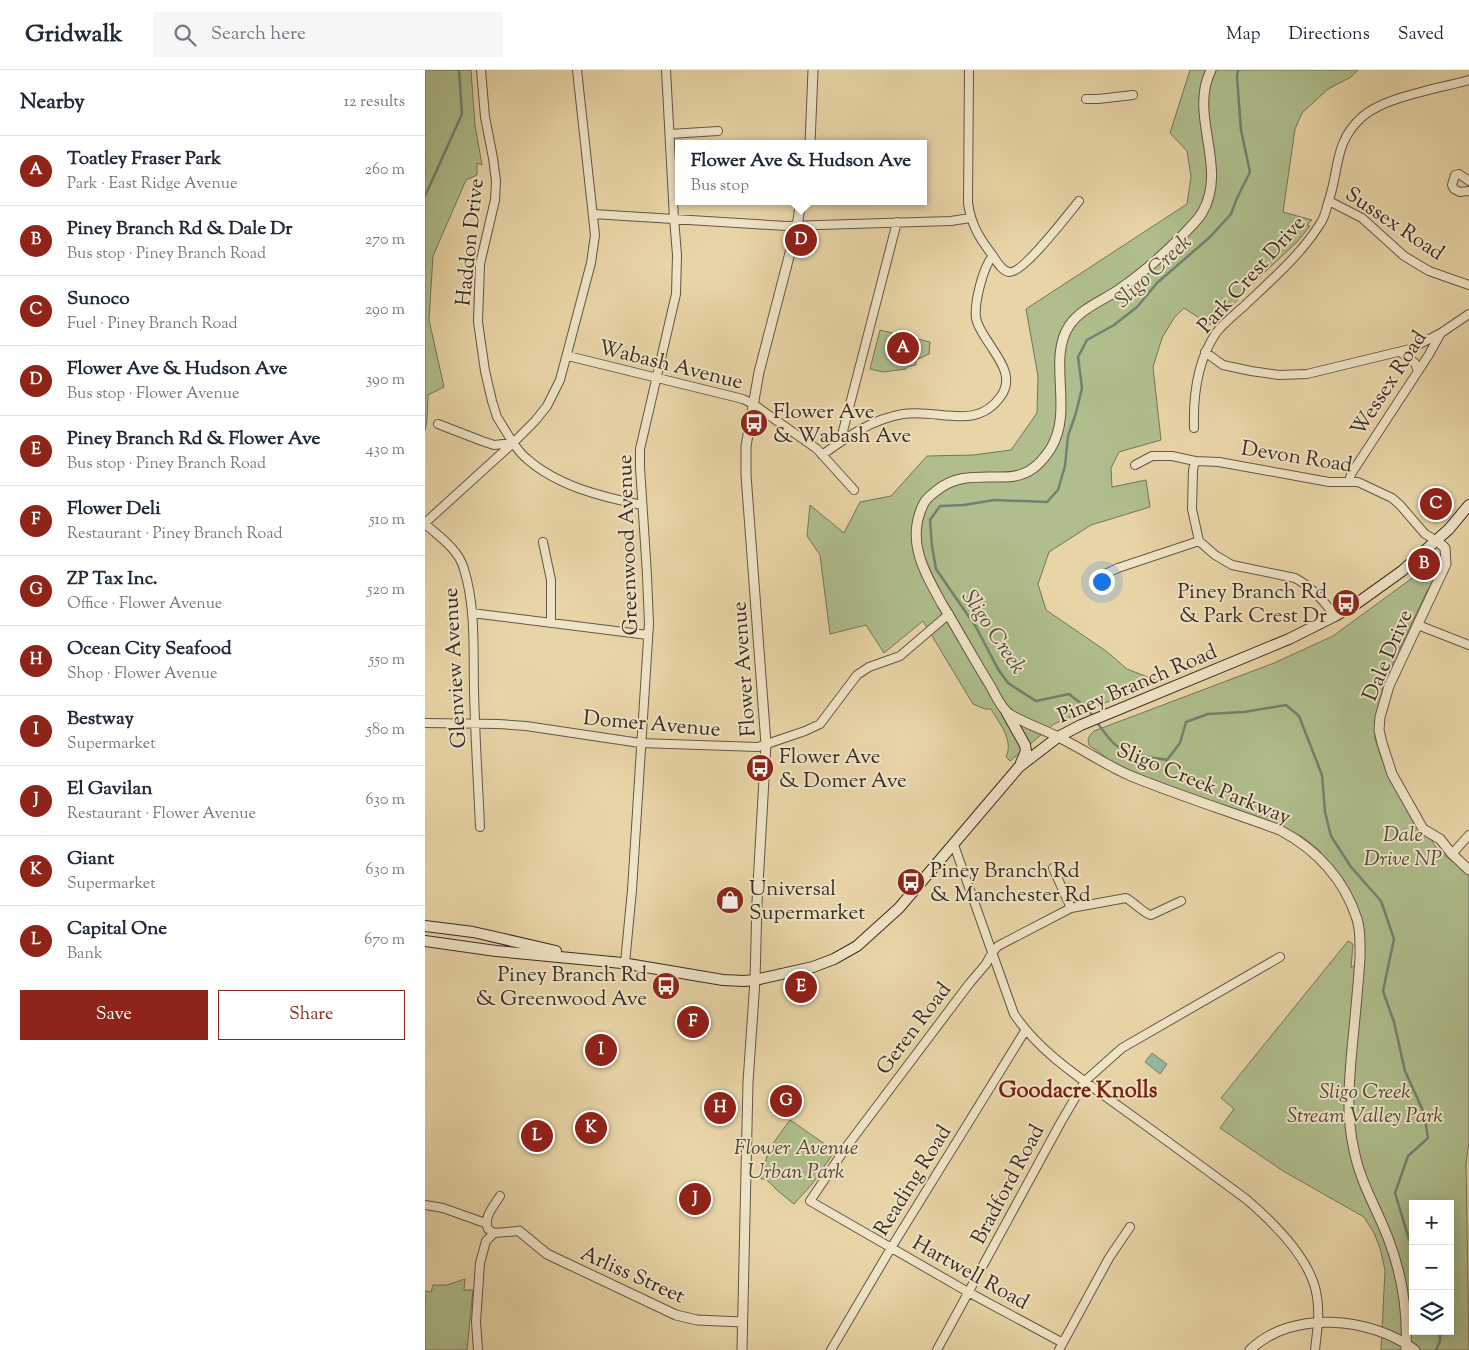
<!DOCTYPE html>
<html lang="en">
<head>
<meta charset="utf-8">
<style>
	:root { --surface:#fff; --page:#f6f6f7; --text:#1f2937; --muted:#747a83; --line:#e0e1e3; --accent:#8f2418 }
	body { margin:0; font-family:"Sorts Mill Goudy",serif; background:var(--page); color:var(--text) }
	.controls { position:absolute; right:15px; bottom:15px; display:grid; overflow:hidden; border-radius:0px; box-shadow:0 2px 12px #0003 }
	.controls button { width:45px; height:45px; display:grid; place-items:center; padding:0; border:0; border-bottom:1px solid var(--line); background:var(--surface); color:var(--text); font:25px sans-serif }
	.you { position:absolute; left:676px; top:511px; width:18px; height:18px; margin:-12px; border:4px solid #fff; border-radius:50%; background:#1a73e8; box-shadow:0 0 0 8px #1a73e833 }
	.badge { display:grid; place-items:center; width:32px; height:32px; border-radius:50%; background:var(--accent); color:#fff; font-size:16px; font-weight:700 }
	.pin { position:absolute; translate:-50% -50%; border:2px solid #fff; box-shadow:0 1px 5px #0006 }
	.popup { position:absolute; left:250px; top:70px; width:252px; height:65px; box-sizing:border-box; display:grid; place-content:center; border-radius:0px; background:var(--surface); filter:drop-shadow(0 1px 4px #0005); font-size:16px; white-space:nowrap; color:var(--muted) }
	.popup b { font-size:19px; color:var(--text) }
	.popup::after { content:''; position:absolute; left:50%; top:100%; margin-left:-10px; border:10px solid transparent; border-top-color:var(--surface) }
	.list { margin:0; padding:0; list-style:none }
	h2 { display:flex; justify-content:space-between; align-items:center; height:65px; margin:0; padding:0 20px; font-size:21px }
	h2 small { font-size:16px; font-weight:400; color:var(--muted) }
	.list li { display:grid; grid-template-columns:32px 1fr auto; gap:15px; align-items:center; box-sizing:border-box; height:70px; padding:0 20px; border-top:1px solid var(--line) }
	.list b { display:block; font-size:19px; white-space:nowrap }
	.list p { margin:0; font-size:16px; white-space:nowrap; color:var(--muted) }
	.list em { font-size:16px; font-style:normal; color:var(--muted) }
	.actions { display:flex; gap:10px; padding:15px 20px }
	.actions a { flex:1; padding:11px 0; border:1px solid var(--accent); border-radius:0px; text-align:center; font-size:18px; color:var(--accent) }
	.actions .main { background:var(--accent); color:#fff }
	.icon { flex:none; width:28px; height:28px; fill:none; stroke:currentColor; stroke-width:2; stroke-linecap:round; stroke-linejoin:round }
	.map { position:relative; flex:none; width:1044px; height:1280px; overflow:hidden }
	header { display:flex; align-items:center; gap:30px; box-sizing:border-box; height:70px; padding:0 25px; background:var(--surface); border-bottom:1px solid var(--line) }
	header strong { font-size:24px }
	nav { display:flex; gap:28px; margin-inline-start:auto; font-size:18px }
	.search { width:350px; height:45px; background:var(--page); display:flex; align-items:center; gap:12px; box-sizing:border-box; padding:0 18px; border-radius:0px; color:var(--muted); font-size:19px }
	main { display:flex }
	aside { flex:1; background:var(--surface) }
	.map>svg:first-child { display:block }
</style>
</head>
<body>
<header>
<strong>Gridwalk</strong>
<div class="search"><svg class="icon" aria-label="search" viewBox="0 0 24 24"><circle cx="10" cy="10" r="6"/><path d="M15 15l6 6"/></svg>Search here</div>
<nav><a>Map</a><a>Directions</a><a>Saved</a></nav>
</header>
<main>
<aside>
<h2>Nearby<small>12 results</small></h2>
<ul class="list">
<li><span class="badge">A</span><div><b>Toatley Fraser Park</b><p>Park · East Ridge Avenue</p></div><em>260 m</em></li>
<li><span class="badge">B</span><div><b>Piney Branch Rd &amp; Dale Dr</b><p>Bus stop · Piney Branch Road</p></div><em>270 m</em></li>
<li><span class="badge">C</span><div><b>Sunoco</b><p>Fuel · Piney Branch Road</p></div><em>290 m</em></li>
<li><span class="badge">D</span><div><b>Flower Ave &amp; Hudson Ave</b><p>Bus stop · Flower Avenue</p></div><em>390 m</em></li>
<li><span class="badge">E</span><div><b>Piney Branch Rd &amp; Flower Ave</b><p>Bus stop · Piney Branch Road</p></div><em>430 m</em></li>
<li><span class="badge">F</span><div><b>Flower Deli</b><p>Restaurant · Piney Branch Road</p></div><em>510 m</em></li>
<li><span class="badge">G</span><div><b>ZP Tax Inc.</b><p>Office · Flower Avenue</p></div><em>520 m</em></li>
<li><span class="badge">H</span><div><b>Ocean City Seafood</b><p>Shop · Flower Avenue</p></div><em>550 m</em></li>
<li><span class="badge">I</span><div><b>Bestway</b><p>Supermarket</p></div><em>580 m</em></li>
<li><span class="badge">J</span><div><b>El Gavilan</b><p>Restaurant · Flower Avenue</p></div><em>630 m</em></li>
<li><span class="badge">K</span><div><b>Giant</b><p>Supermarket</p></div><em>630 m</em></li>
<li><span class="badge">L</span><div><b>Capital One</b><p>Bank</p></div><em>670 m</em></li>
</ul>
<div class="actions"><a class="main">Save</a><a>Share</a></div>
</aside>
<div class="map">
<svg width="1044" height="1280" viewBox="0 0 1044 1280">
	<rect width="100%" height="100%" fill="#e8d5a7"/>
	<filter id="stains"><feTurbulence type="fractalNoise" baseFrequency=".004" numOctaves="4"/><feColorMatrix values="0 0 0 0 .2 0 0 0 0 .09 0 0 0 0 .02 0 0 0 .5 -.17"/></filter>
	<radialGradient id="worn" r=".72"><stop offset=".6" stop-color="#630" stop-opacity="0"/><stop offset="1" stop-color="#630" stop-opacity=".3"/></radialGradient>
	<path fill="#afbe8c" stroke="#747558" fill-rule="evenodd" d="M0,0H46L50,55L57,95L52,93V105L41,110L8,186L4,250L19,317L3,325L2,351L0,360Z
		M765,0H933L926,7L903,19L877,43L870,59L858,142L887,150L882,155L885,156L872,172L827,214L792,252L789,251L785,255L759,238L749,248L737,268L728,297L736,370L694,382L686,398L687,417L721,410L725,437L666,455L624,482L613,514L621,540L681,581L702,599L733,611L629,654L585,691L581,687C589,670 574,653 566,639H560L548,634L498,551L459,583L441,555L405,564L395,485L382,466L385,435L419,463L435,432L466,426L502,386L548,385L586,380L612,343L613,306L601,239L762,134L766,107L762,81L745,63Z
		M455,260L505,272L504,284L491,290V295L482,297L481,299L458,302L445,299Z
		M1018,491L1019,495L1002,521L960,610L951,645L950,669L959,695L1012,779L1044,805V1072L1041,1094L1044,1280H956L960,1200L955,1178L949,1163L939,1147L858,1101L795,1058L809,1039L796,1028L923,871L928,874L926,898L931,894L930,861L917,809L893,779L876,766L853,755L731,713L694,697L664,675C662,668 664,666 669,661L849,593L908,566L1001,498L1006,497ZM988,1134H1025V1261H988Z
		M365,1050L410,1081L387,1114L369,1134L353,1121L341,1109H336L344,1079Z
		M40,1209L39,1220H48L42,1280H0V1221L6,1222L8,1215H22Z"/>
	<path fill="#98b9a2" stroke="#728170" d="M727,983L742,994L735,1004L720,992Z"/>
	<g fill="none" stroke-linecap="round" stroke-linejoin="round">
		<path stroke="#728170" stroke-width="2.5" d="M0,126L37,44L34,0
			M668,647L663,639L644,624L611,631L583,613L573,599L551,557L511,499L507,476L505,450L515,436L539,435L569,430L622,432L633,420L640,396L643,366L651,343L657,318L653,287L662,270L689,255L712,237L732,213L785,167L806,144L812,128L825,102L816,60L812,7L813,0
			M671,651C677,659 684,670 692,676C706,685 726,687 742,690L755,673L761,652L783,644L819,642L861,635L874,646L897,705L900,742L906,766L926,797L956,831L969,869L958,921L969,952L980,1001L999,1043L1003,1068L983,1086L970,1123L984,1169L988,1177
			M1011,1280L1015,1271V1261"/>
		<defs>
			<path id="minor" d="M56,0L60,47L68,88L71,111L70,130L55,194L53,252L60,301L67,331L72,347L88,373
				M661,29H673L708,25
				M245,64L293,61
				M1044,111L1034,104L1030,105L1027,115L1029,119L1035,122L1044,121
				M904,131L937,148L979,186L1004,201L1044,215
				M168,144L361,156L526,151L545,148
				M568,186C572,192 577,201 584,202C597,205 644,143 654,131
				M780,282L798,295L826,301L854,305L882,304L985,279L1016,263
				M975,282L990,293L993,301
				M143,286L318,329L328,334L392,379L429,420
				M13,354L57,371L69,375L88,373C92,378 96,384 101,388C132,416 177,427 217,435
				M769,358C768,325 772,291 791,263C798,254 809,245 818,237C845,211 875,186 895,154C900,147 901,140 903,133C915,100 908,73 937,47C959,27 1015,18 1044,10
				M418,370V361L425,334L472,152
				M397,385C422,367 447,349 478,344C514,338 551,362 576,326C588,309 577,293 567,278C561,268 553,259 551,248C549,234 558,196 568,186C555,169 546,155 543,133L544,0
				M770,391L768,400L767,439L774,471L790,485L807,495L870,508C887,517 899,531 910,546
				M710,395L727,386H747L770,391L794,392L904,412H933L967,428L975,435L1000,464L1012,471
				M924,412L926,404L1003,286L1016,263L1044,244
				M0,453L88,373L110,351L122,336L135,310L166,193L170,165L152,0
				M0,454C14,466 34,480 39,499C51,538 48,580 49,620C50,665 53,711 55,757
				M118,472L126,510V553
				M674,513L680,504L693,498L774,471
				M47,543L223,565
				M993,555L1044,575
				M0,653L73,654L101,656L215,673L333,677L380,661L395,654L432,605L444,597L475,586L524,544
				M529,775L589,944C615,983 657,1009 695,1037C737,1067 779,1098 821,1129C848,1152 887,1189 892,1227C895,1245 892,1262 890,1280
				M1027,784L1044,765
				M628,798L646,838L701,828C709,832 719,844 726,845L756,831
				M200,893L207,820L224,554L222,505L215,397V379L251,224L252,185L249,148L241,0
				M75,1126C69,1136 58,1147 63,1159L69,1163L94,1161
				M0,1135L18,1138L60,1153
				M638,1273L543,1222L385,1131L422,1076L544,914L561,894L567,883L573,876L646,838
				M53,1280L51,1252L55,1193L61,1171L69,1163
				M406,1280L466,1178L600,961
				M512,1280L636,1052L660,1011L697,978L855,887
				M634,1280L684,1188L705,1157"/>
			<path id="tertiary" d="M786,0C763,46 804,97 777,143C772,151 764,158 758,165C738,185 717,204 693,220C677,231 655,239 644,256C622,290 649,340 626,378C619,389 610,400 597,404C590,407 582,407 575,407C551,407 530,405 511,421C506,425 502,428 499,433C480,470 499,501 517,534C533,560 547,586 563,612C569,621 573,633 581,641C588,649 620,660 631,666C657,678 680,695 706,706C755,726 806,742 855,760C892,780 919,809 932,849C936,861 935,875 935,888C933,918 930,948 927,979C924,1013 921,1046 929,1080C935,1112 952,1139 963,1168C977,1204 983,1242 981,1280
				M385,74L388,0
				M1012,471L1020,478L1021,494L964,616L955,647L954,660L957,673L967,704L998,759L1015,769L1027,784L1044,800
				M94,1161L122,1184L251,1245L272,1250L317,1252
				M317,1280L323,1012L330,910L332,832L341,674L321,405V376L334,302L372,156L376,131
				M825,1280C867,1239 946,1247 990,1280"/>
			<path id="secondary" d="M582,643L600,675L601,681L596,693
				M0,856L48,862L131,881
				M0,871L71,881L197,893L298,910L319,911L330,910L388,897L409,889L432,876L474,838L594,697L633,667L656,655L864,569L910,546L931,534L977,501L1024,459L1044,435"/>
		</defs>
		<use href="#minor" stroke="#645646" stroke-width="10"/>
		<use href="#tertiary" stroke="#645646" stroke-width="11"/>
		<use href="#secondary" stroke="#382c25" stroke-width="12"/>
		<use href="#minor" stroke="#f0e4c6" stroke-width="8"/>
		<use href="#tertiary" stroke="#f0e4c6" stroke-width="9"/>
		<use href="#secondary" stroke="#f0e4c6" stroke-width="10"/>
	</g>
	<defs>
		<symbol id="bus-disc" viewBox="-11 -11 22 22"><circle r="9.5" fill="#8f2418" stroke="#f0e4c6"/><path d="M-5-6H5V4H4V6H2V4H-2V6H-4V4H-5ZM-3.5-4V0h7V-4ZM-3.5 1.2v1.5H-2V1.2ZM2 1.2v1.5H3.5V1.2Z" fill="#fff"/></symbol>
		<symbol id="shop-disc" viewBox="-11 -11 22 22"><circle r="9.5" fill="#8f2418" stroke="#f0e4c6"/><path d="M-5-2.5h2.3a2.7 3.5 0 0 1 5.4 0H5L5.5 6h-11ZM-1.5-2.5h3a1.5 2.3 0 0 0-3 0Z" fill="#fff"/></symbol>
	</defs>
	<g fill-rule="evenodd">
		<use href="#bus-disc" x="313" y="337" width="32" height="32"/>
		<use href="#bus-disc" x="905" y="517" width="32" height="32"/>
		<use href="#bus-disc" x="319" y="682" width="32" height="32"/>
		<use href="#bus-disc" x="470" y="796" width="32" height="32"/>
		<use href="#shop-disc" x="289" y="814" width="32" height="32"/>
		<use href="#bus-disc" x="225" y="900" width="32" height="32"/>
	</g>
	<g text-anchor="middle" stroke-width="4" stroke-linejoin="round" paint-order="stroke">
		<g font-size="21" fill="#382c25" stroke="#f0e4c6">
			<text transform="translate(970 153) rotate(34)" y="7">Sussex Road</text>
			<text transform="translate(44 172) rotate(-84)" y="7">Haddon Drive</text>
			<text transform="translate(826 204) rotate(-48)" y="7">Park Crest Drive</text>
			<text transform="translate(246 294) rotate(14)" y="7">Wabash Avenue</text>
			<text transform="translate(963 313) rotate(-57)" y="7">Wessex Road</text>
			<text transform="translate(872 386) rotate(9)" y="7">Devon Road</text>
			<text transform="translate(202 475) rotate(-92)" y="7">Greenwood Avenue</text>
			<text transform="translate(962 585) rotate(-67)" y="7">Dale Drive</text>
			<text transform="translate(29 598) rotate(-93)" y="7">Glenview Avenue</text>
			<text transform="translate(318 599) rotate(-94)" y="7">Flower Avenue</text>
			<text transform="translate(712 613) rotate(-23)" y="7">Piney Branch Road</text>
			<text transform="translate(227 653) rotate(5)" y="7">Domer Avenue</text>
			<text transform="translate(779 713) rotate(22)" y="7">Sligo Creek Parkway</text>
			<text transform="translate(488 958) rotate(-53)" y="7">Geren Road</text>
			<text transform="translate(487 1110) rotate(-58)" y="7">Reading Road</text>
			<text transform="translate(582 1114) rotate(-62)" y="7">Bradford Road</text>
			<text transform="translate(546 1202) rotate(29)" y="7">Hartwell Road</text>
			<text transform="translate(208 1204) rotate(24)" y="7">Arliss Street</text>
		</g>
		<g font-size="21" fill="#382c25" stroke="#f0e4c6" text-anchor="start">
			<text x="348" y="348">Flower Ave<tspan x="348" dy="24">&amp; Wabash Ave</tspan></text>
			<text x="902" y="528" text-anchor="end">Piney Branch Rd<tspan x="902" dy="24">&amp; Park Crest Dr</tspan></text>
			<text x="354" y="693">Flower Ave<tspan x="354" dy="24">&amp; Domer Ave</tspan></text>
			<text x="505" y="807">Piney Branch Rd<tspan x="505" dy="24">&amp; Manchester Rd</tspan></text>
			<text x="324" y="825">Universal<tspan x="324" dy="24">Supermarket</tspan></text>
			<text x="222" y="911" text-anchor="end">Piney Branch Rd<tspan x="222" dy="24">&amp; Greenwood Ave</tspan></text>
		</g>
		<g font-size="21" font-style="italic" fill="#50493a" stroke="#f0e4c6">
			<text x="978" y="771">Dale<tspan x="978" dy="24">Drive NP</tspan></text>
			<text x="940" y="1028">Sligo Creek<tspan x="940" dy="24">Stream Valley Park</tspan></text>
			<text x="371" y="1084">Flower Avenue<tspan x="371" dy="24">Urban Park</tspan></text>
		</g>
		<g font-size="22" font-style="italic" fill="#504f44" stroke="#f0e4c6">
			<text transform="translate(727 200) rotate(-43)" y="8">Sligo Creek</text>
			<text transform="translate(570 561) rotate(56)" y="8">Sligo Creek</text>
		</g>
		<g font-size="22" font-weight="bold" fill="#7a1f14" stroke="#f0e4c6">
			<text x="653" y="1027">Goodacre Knolls</text>
		</g>
	</g>
	<rect width="100%" height="100%" filter="url(#stains)"/>
	<rect width="100%" height="100%" fill="url(#worn)"/>
</svg>
<div class="controls">
<button>+</button>
<button>−</button>
<button><svg class="icon" aria-label="layers" viewBox="0 0 24 24"><path d="M12 4l9 5-9 5-9-5zM3 14l9 5 9-5"/></svg></button>
</div>
<div class="you"></div>
<div class="pin badge" style="left:478px;top:278px">A</div>
<div class="pin badge" style="left:999px;top:494px">B</div>
<div class="pin badge" style="left:1011px;top:434px">C</div>
<div class="pin badge" style="left:376px;top:170px">D</div>
<div class="popup"><b>Flower Ave &amp; Hudson Ave</b>Bus stop</div>
<div class="pin badge" style="left:376px;top:917px">E</div>
<div class="pin badge" style="left:268px;top:952px">F</div>
<div class="pin badge" style="left:361px;top:1031px">G</div>
<div class="pin badge" style="left:295px;top:1038px">H</div>
<div class="pin badge" style="left:176px;top:980px">I</div>
<div class="pin badge" style="left:270px;top:1129px">J</div>
<div class="pin badge" style="left:166px;top:1058px">K</div>
<div class="pin badge" style="left:112px;top:1066px">L</div>
</div>
</main>
</body>
</html>
